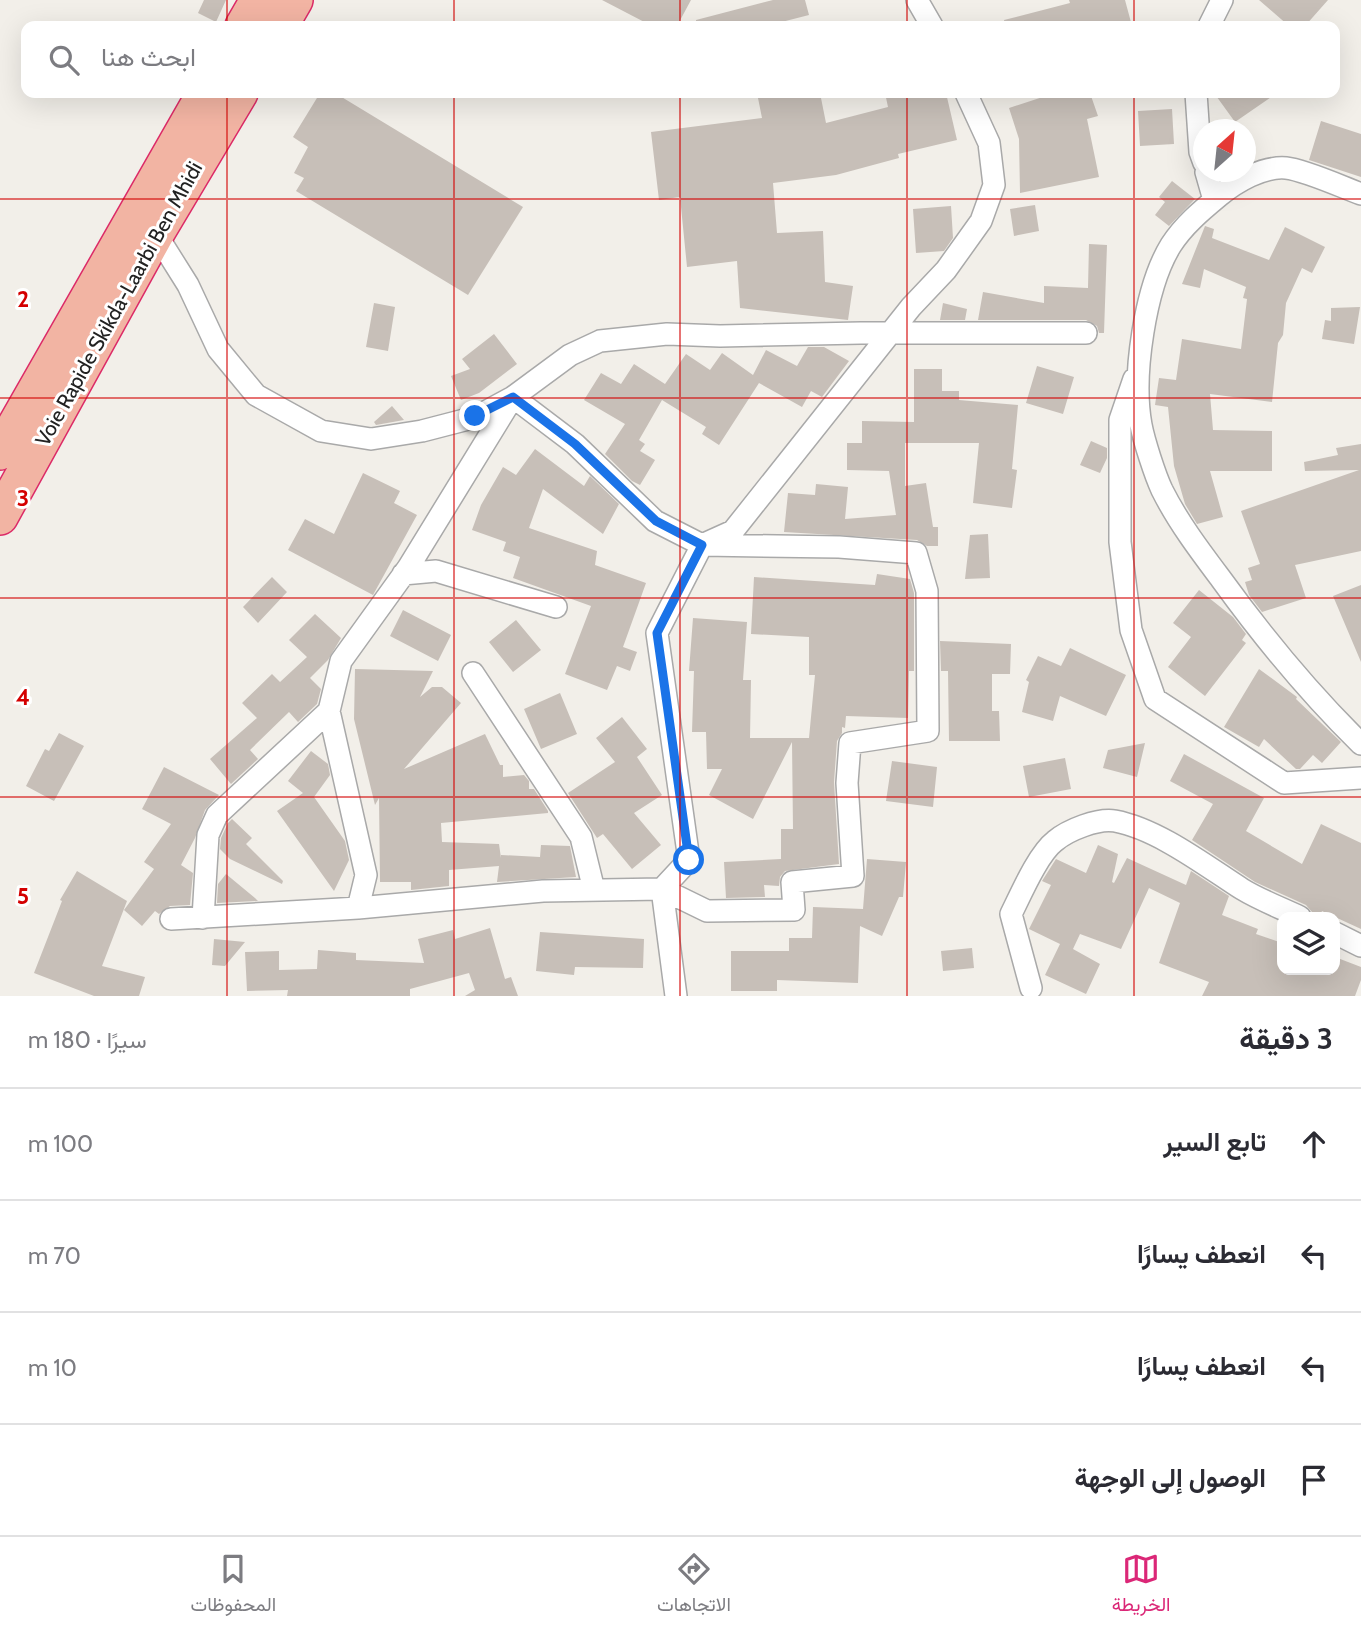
<!DOCTYPE html>
<html lang="ar">
<head>
<meta charset="utf-8">
<style>
	:root { --surface:#fff; --page:#f2f2f3; --text:#2b2b33; --muted:#7c7c81; --line:#e1e1e2; --accent:#db2777 }
	body { margin:0; font-family:Cabin,Vazirmatn,sans-serif; background:var(--page); color:var(--text); direction:rtl }
	.controls { position:absolute; right:21px; bottom:21px; display:grid; overflow:hidden; border-radius:14px; box-shadow:0 7px 28px #0002 }
	.controls button { width:63px; height:63px; display:grid; place-items:center; padding:0; border:0; border-bottom:2px solid var(--line); background:var(--surface); color:var(--text); font:35px sans-serif }
	.compass { position:absolute; left:1193px; top:119px; width:63px; height:63px; border-radius:50%; background:var(--surface); box-shadow:0 7px 28px #0002; rotate:27deg }
	.stop { position:absolute; width:21px; height:21px; margin:-16px; border:5px solid #1a73e8; border-radius:50%; background:#fff }
	.stop.end { background:#1a73e8; border-color:#fff; box-shadow:0 2px 7px #0008 }
	.list { margin:0; padding:0; list-style:none }
	h2 { display:flex; justify-content:space-between; align-items:center; height:91px; margin:0; padding:0 28px; font-size:30px }
	h2 small { font-size:23px; font-weight:400; color:var(--muted) }
	.list li { display:grid; grid-template-columns:46px 1fr auto; gap:21px; align-items:center; box-sizing:border-box; height:112px; padding:0 28px; border-top:2px solid var(--line) }
	.list b { display:block; font-size:26px; white-space:nowrap }
	.list em { font-size:23px; font-style:normal; color:var(--muted) }
	.icon { flex:none; width:38px; height:38px; fill:none; stroke:currentColor; stroke-width:2; stroke-linecap:round; stroke-linejoin:round }
	.map { position:relative; flex:none; width:1361px; height:996px; overflow:hidden; direction:ltr }
	.search { position:absolute; background:var(--surface); box-shadow:0 7px 28px #0002; left:21px; right:21px; top:21px; height:77px; display:flex; align-items:center; gap:18px; box-sizing:border-box; padding:0 24px; border-radius:14px; color:var(--muted); font-size:26px }
	.sheet { height:539px; background:var(--surface) }
	nav { display:flex; justify-content:space-around; align-items:center; box-sizing:border-box; height:98px; border-top:2px solid var(--line); background:var(--surface); font-size:19px; color:var(--muted) }
	nav a { display:grid; justify-items:center; gap:4px }
	nav .on { color:var(--accent) }
	.map>svg:first-child { display:block }
</style>
</head>
<body>
<div class="map">
<svg width="1361" height="996" viewBox="0 0 1361 996">
	<rect width="100%" height="100%" fill="#f2efe9"/>
	<path fill="#c7bfb8" d="M204,0H226L216,22L198,13Z
		M602,0H691L677,26H652Z
		M773,0H805L809,15L766,26H696V20Z
		M1069,0H1125L1132,26H1005L1004,20L1070,3Z
		M1259,0H1328L1305,26H1289Z
		M320,93H335L523,207L468,295L296,191L304,178L294,173L308,147L293,137Z
		M757,93H820L826,123L888,107L885,93H946L957,140L898,154L899,158L836,175L773,183L777,233L823,231L825,282L853,286L848,320L740,308L737,261L687,267L680,197L659,200L651,132L762,118Z
		M1055,93H1090L1098,116L1087,119L1099,177L1020,193L1019,139L1009,108Z
		M1214,93H1277L1235,122Z
		M1172,109L1174,144L1140,146L1138,111Z
		M1321,121L1361,134V177L1309,160Z
		M1172,181L1195,199L1169,226L1155,215L1165,202L1159,197Z
		M1035,205L1039,231L1014,236L1010,209Z
		M951,206L953,238L944,251L916,253L913,209Z
		M1205,226L1214,229L1212,238L1269,260L1285,227L1325,247L1312,273L1302,268L1286,303L1283,335L1278,343L1272,402L1210,394L1213,430L1272,431V471H1210L1223,517L1197,524L1185,504L1174,466L1168,407L1155,405L1159,378L1176,380L1182,339L1241,349L1247,299L1243,298L1246,287L1204,269L1200,288L1182,284Z
		M1089,244L1107,245L1104,333H1099L1097,326L1086,320H978L983,292L1044,303V286L1088,288Z
		M374,303L395,307L388,351L366,347Z
		M943,303L967,309L965,320H940Z
		M1360,307L1354,344L1322,339L1325,320L1331,321V308Z
		M494,334L517,364L479,393L461,400L451,376L470,369L462,359Z
		M808,347H824L849,361L822,397L811,391L802,407L759,383L719,445L702,434L706,427L662,400L639,440L645,444L640,451L655,460L640,485L632,481L605,454L625,424L584,400L601,373L621,384L634,364L665,384L686,354L710,370L722,353L753,375L766,350L797,366Z
		M1037,366L1074,377L1063,414L1026,403Z
		M914,369H942V391H959V400L1018,405L1012,469L1017,470L1012,508L973,503L979,443H905V486L926,483L933,527H938V546H927L917,540L784,532L788,493L815,495L816,484L848,487L845,519L896,515L889,471L847,470V443H862V421L914,422Z
		M392,406L404,420L376,425L374,422Z
		M1091,441L1107,448V458L1100,473L1080,465Z
		M1361,444V551L1295,565L1306,598L1262,612L1249,595L1245,582L1252,580L1248,568L1260,564L1241,511L1359,470L1305,471L1304,462L1338,455L1336,448Z
		M535,449L584,486L590,476L619,504L603,534L543,489L529,528L597,551L595,565L646,583L623,647L637,652L630,671L617,666L607,690L565,674L591,606L513,578L520,557L503,551L506,542L472,530L481,505L503,467L516,475Z
		M363,473L400,491L394,503L417,515L373,595L288,550L305,519L334,534Z
		M988,534L990,578L965,579L970,535Z
		M877,574L910,579L914,593V671H909L908,718L846,716L845,728L842,727V733L837,741L834,782L839,864L785,871L780,877L779,886L764,885L765,897L726,898L724,862L781,859V829H793L792,742L753,819L709,795L722,769H707L706,732H692L694,671H689L693,618L747,622L743,680H751L750,738H809L815,675H809V637L751,634L754,577L875,585Z
		M272,577L287,592L258,623L243,607Z
		M1361,585V662L1333,596Z
		M1199,590L1233,617L1246,634L1242,640L1246,643L1205,696L1168,667L1191,637L1173,623Z
		M403,610L451,635L438,661L390,636Z
		M315,614L341,638L328,660L310,678L321,689L317,704L298,722L289,712L250,750L258,759L231,784L210,759L257,718L242,703L272,674L280,682L307,657L289,640Z
		M516,620L541,650L513,672L489,642Z
		M940,641L1011,644L1010,674H992V711H999L1000,741H949L948,671H941Z
		M1070,648L1126,675L1106,716L1060,696L1053,721L1022,712L1029,682L1026,680L1038,656L1061,666Z
		M355,669L433,671L420,697L432,687H442L461,703L404,769L485,734L500,765H503V777L524,775L529,781V789H534L548,811V813L441,823L442,842L499,844L501,858V855L540,857L541,845L570,846L576,877L497,882L499,866L449,870V886L411,890V882H380L379,798L375,805L354,719Z
		M1259,669L1297,697L1296,699L1341,742L1322,763L1313,755L1300,769H1296L1264,739L1259,747L1224,727Z
		M560,693L577,734L541,749L524,709Z
		M622,717L647,749L637,757L662,795L634,813L661,845L632,869L603,834L597,838L568,793L615,762L596,738Z
		M59,733L84,746L54,801L26,786L45,749L49,751Z
		M1145,743L1137,777L1103,768L1108,750Z
		M311,751L328,764L330,775L314,797L345,841L349,860L334,891L277,811L303,793L288,781Z
		M1184,754L1264,798L1246,831L1302,864L1321,824L1361,843V929L1322,911L1320,916L1312,912L1306,905L1255,882L1192,840L1213,804L1170,781Z
		M1065,758L1071,789L1029,797L1023,766Z
		M892,761L937,767L933,807L886,801Z
		M164,767L219,795L205,810L195,838L181,865L193,873L190,905L170,906L159,914L155,911L142,926L124,910L154,869L144,862L171,824L142,809Z
		M232,819L252,838L246,844L283,881L282,884L230,859L220,849L221,838L228,823Z
		M1098,845L1118,854L1112,882L1114,883L1127,858L1186,885L1191,871L1229,896L1222,915L1258,929L1256,934L1282,943V970H1335V957L1361,967V980L1355,996H1202L1209,982L1159,963L1180,903L1149,888L1121,949L1080,934L1073,949L1100,964L1086,994L1045,975L1060,944L1029,929L1051,885L1042,881L1056,859L1086,873Z
		M867,859L906,862L903,897H899L882,936L860,926L858,983L777,980V991H731V951H789V938H812L813,907L863,909Z
		M77,871L127,901L102,966L145,977L139,996H94L34,973L62,901L60,900Z
		M226,874L255,898L258,901L217,903L218,884Z
		M490,928L505,979L511,977L518,996H465L475,990L469,973L410,989V996H287L288,990L247,991L245,952L279,951V970L317,969L318,950L356,953V960L424,963L418,939L453,930L455,939Z
		M540,932L644,939L643,968L575,967L574,975L536,971Z
		M214,939L245,942L225,966L212,965Z
		M972,948L974,968L943,971L941,951Z"/>
	<g fill="none" stroke-linecap="round" stroke-linejoin="round">
		<defs>
			<path id="minor" d="M917,0L932,26
				M1209,26L1222,0
				M1196,93L1200,152L1204,163
				M1206,172L1214,200
				M1361,194C1342,187 1305,170 1286,168C1263,166 1236,182 1219,196C1201,211 1184,225 1171,245C1145,287 1132,376 1141,425C1144,441 1155,475 1162,490C1178,522 1200,551 1221,579C1263,637 1309,693 1361,744
				M156,234L188,285L218,349L256,395L321,431L371,439L422,431L476,417L513,397L570,355L600,341L667,334L720,336L861,333H1086
				M1134,379L1120,420V542L1131,630L1155,699L1284,783L1361,778
				M403,574L436,571L556,607
				M473,673L581,837L594,890
				M329,711L366,875L358,908
				M662,889L676,996
				M203,918L208,835L217,815L329,711L341,661L408,568L513,397L575,444L655,521L702,545L733,531L911,307L946,270L981,221L994,185L989,143L966,93
				M171,919L358,908L543,891L662,889L689,860L657,633L702,545L839,547L916,553L927,591L928,731L850,743L847,783L853,876L792,882L794,910L707,911L662,889
				M1335,933L1361,946
				M1031,988L1011,914C1021,894 1038,854 1055,841C1068,830 1098,818 1115,821C1158,829 1206,866 1242,889C1260,900 1281,908 1300,917"/>
			<path id="trunk" d="M243,26L258,0
				M280,26L295,0
				M0,452L205,93
				M0,517L156,234L240,93"/>
		</defs>
		<use href="#minor" stroke="#a9a9a9" stroke-width="24"/>
		<use href="#trunk" stroke="#dc2a67" stroke-width="38"/>
		<use href="#minor" stroke="#fff" stroke-width="21"/>
		<use href="#trunk" stroke="#f2b4a3" stroke-width="35"/>
	</g>
	<g fill="none" stroke-linecap="round" stroke-linejoin="round">
		<path stroke="#1a73e8" stroke-width="9" d="M475,416L513,397L575,444L656,521L702,545L657,633L689,860"/>
	</g>
	<path fill="none" stroke="#d40000" stroke-width="2" stroke-opacity="0.55" d="M227,0V26M454,0V26M680,0V26M907,0V26M1134,0V26M227,93V996M454,93V996M680,93V996M907,93V996M1134,93V996M0,199H1361M0,398H1361M0,598H1361M0,797H1361"/>
	<g text-anchor="middle" stroke-width="6" stroke-linejoin="round" paint-order="stroke">
		<g font-size="21" fill="#222" stroke="#fff">
			<text transform="translate(119 304) rotate(-61)" y="7">Voie Rapide Skikda-Laarbi Ben Mhidi</text>
		</g>
	</g>
	<g font-size="23" text-anchor="middle" font-weight="bold" fill="#d40000" stroke="#fff" stroke-width="6" stroke-linejoin="round" paint-order="stroke">
		<text x="23" y="307">2</text>
		<text x="23" y="506">3</text>
		<text x="23" y="705">4</text>
		<text x="23" y="904">5</text>
	</g>
</svg>
<div class="controls">
<button><svg class="icon" aria-label="layers" viewBox="0 0 24 24"><path d="M12 4l9 5-9 5-9-5zM3 14l9 5 9-5"/></svg></button>
</div>
<svg class="compass" viewBox="-18 -18 36 36"><path d="M0-13l5 13h-10z" fill="#e53935"/><path d="M0 13l5-13h-10z" fill="#7c7c81"/></svg>
<div class="stop" style="left:689px;top:860px"></div>
<div class="stop end" style="left:475px;top:416px"></div>
<div class="search"><svg class="icon" aria-label="search" viewBox="0 0 24 24"><circle cx="10" cy="10" r="6"/><path d="M15 15l6 6"/></svg>ابحث هنا</div>
</div>
<section class="sheet">
<h2>3 دقيقة<small>سيرًا · 180 m</small></h2>
<ul class="list">
<li><svg class="icon" aria-label="ahead" viewBox="0 0 24 24"><path d="M12 20V5M6 11l6-6 6 6"/></svg><div><b>تابع السير</b></div><em>100 m</em></li>
<li><svg class="icon" aria-label="left" viewBox="0 0 24 24"><path d="M17 20v-9H6M10 6l-5 5 5 5"/></svg><div><b>انعطف يسارًا</b></div><em>70 m</em></li>
<li><svg class="icon" aria-label="left" viewBox="0 0 24 24"><path d="M17 20v-9H6M10 6l-5 5 5 5"/></svg><div><b>انعطف يسارًا</b></div><em>10 m</em></li>
<li><svg class="icon" aria-label="arrive" viewBox="0 0 24 24"><path d="M6 21V4h12l-3 4 3 4H6"/></svg><div><b>الوصول إلى الوجهة</b></div></li>
</ul>
</section>
<nav>
<a class="on"><svg class="icon" aria-label="map" viewBox="0 0 24 24"><path d="M3 6l6-2 6 2 6-2v14l-6 2-6-2-6 2zM9 4v14M15 6v14"/></svg>الخريطة</a>
<a><svg class="icon" aria-label="directions" viewBox="0 0 24 24"><path d="M12 3l9 9-9 9-9-9zM9 14v-3h6M13 9l2 2-2 2"/></svg>الاتجاهات</a>
<a><svg class="icon" aria-label="saved" viewBox="0 0 24 24"><path d="M7 4h10v16l-5-4-5 4z"/></svg>المحفوظات</a>
</nav>
</body>
</html>
